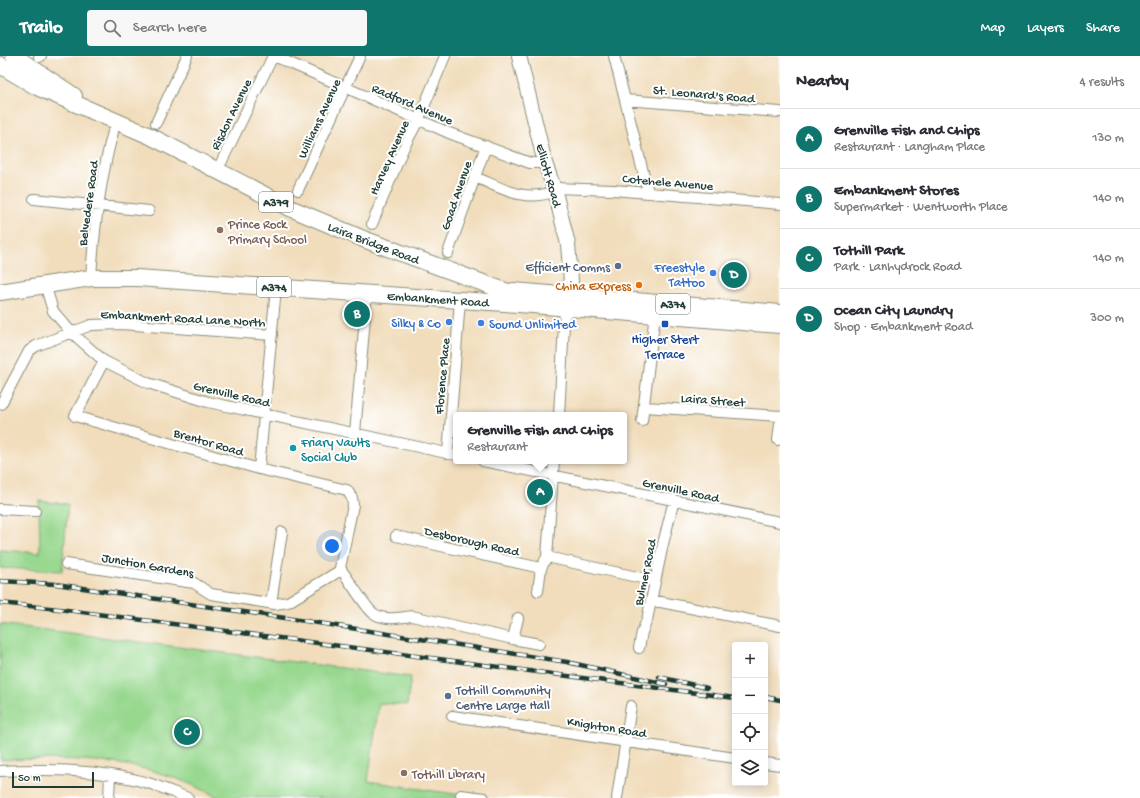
<!DOCTYPE html>
<html lang="en">
<head>
<meta charset="utf-8">
<style>
	:root { --surface:#fff; --page:#f7f7f7; --text:#2b2b33; --muted:#7c7c81; --line:#e1e1e2; --accent:#0f766e }
	body { margin:0; font-family:"Gochi Hand",sans-serif; background:var(--page); color:var(--text) }
	.controls { position:absolute; right:12px; bottom:12px; display:grid; overflow:hidden; border-radius:4px; box-shadow:0 2px 10px #0003 }
	.controls button { width:36px; height:36px; display:grid; place-items:center; padding:0; border:0; border-bottom:1px solid var(--line); background:var(--surface); color:var(--text); font:20px sans-serif }
	.scale { position:absolute; left:12px; bottom:10px; width:82px; box-sizing:border-box; padding-left:4px; border:2px solid #1f3d34; border-top:0; font-size:11px; line-height:14px; white-space:nowrap; color:#1f3d34; -webkit-text-stroke:3px #fff; paint-order:stroke }
	.you { position:absolute; left:332px; top:490px; width:14px; height:14px; margin:-10px; border:3px solid #fff; border-radius:50%; background:#1a73e8; box-shadow:0 0 0 6px #1a73e833 }
	.badge { display:grid; place-items:center; width:26px; height:26px; border-radius:50%; background:var(--accent); color:#fff; font-size:13px; font-weight:700 }
	.pin { position:absolute; translate:-50% -50%; border:2px solid #fff; box-shadow:0 1px 4px #0006 }
	.popup { position:absolute; left:453px; top:356px; width:174px; height:52px; box-sizing:border-box; display:grid; place-content:center; border-radius:4px; background:var(--surface); filter:drop-shadow(0 1px 3px #0005); font-size:13px; white-space:nowrap; color:var(--muted) }
	.popup b { font-size:15px; color:var(--text) }
	.popup::after { content:''; position:absolute; left:50%; top:100%; margin-left:-8px; border:8px solid transparent; border-top-color:var(--surface) }
	.list { margin:0; padding:0; list-style:none }
	h2 { display:flex; justify-content:space-between; align-items:center; height:52px; margin:0; padding:0 16px; font-size:17px }
	h2 small { font-size:13px; font-weight:400; color:var(--muted) }
	.list li { display:grid; grid-template-columns:26px 1fr auto; gap:12px; align-items:center; box-sizing:border-box; height:60px; padding:0 16px; border-top:1px solid var(--line) }
	.list b { display:block; font-size:15px; white-space:nowrap }
	.list p { margin:0; font-size:13px; white-space:nowrap; color:var(--muted) }
	.list em { font-size:13px; font-style:normal; color:var(--muted) }
	.icon { flex:none; width:22px; height:22px; fill:none; stroke:currentColor; stroke-width:2; stroke-linecap:round; stroke-linejoin:round }
	.map { position:relative; flex:none; width:780px; height:742px; overflow:hidden }
	header { display:flex; align-items:center; gap:24px; box-sizing:border-box; height:56px; padding:0 20px; background:var(--accent); color:#fff }
	header strong { font-size:19px }
	nav { display:flex; gap:22px; margin-inline-start:auto; font-size:14px }
	.search { width:280px; height:36px; background:var(--page); display:flex; align-items:center; gap:10px; box-sizing:border-box; padding:0 14px; border-radius:4px; color:var(--muted); font-size:15px }
	main { display:flex }
	aside { flex:1; background:var(--surface) }
	.map>svg:first-child { display:block }
</style>
</head>
<body>
<header>
<strong>Trailo</strong>
<div class="search"><svg class="icon" aria-label="search" viewBox="0 0 24 24"><circle cx="10" cy="10" r="6"/><path d="M15 15l6 6"/></svg>Search here</div>
<nav><a>Map</a><a>Layers</a><a>Share</a></nav>
</header>
<main>
<div class="map">
<svg width="780" height="742" viewBox="0 0 780 742">
	<rect width="100%" height="100%" fill="#fff"/>
	<filter id="ink" filterUnits="userSpaceOnUse"><feTurbulence type="fractalNoise" baseFrequency=".025" numOctaves="2"/><feDisplacementMap in="SourceGraphic" scale="8" xChannelSelector="R" yChannelSelector="G"/><feConvolveMatrix kernelMatrix="1 2 1 2 8 2 1 2 1" color-interpolation-filters="sRGB"/></filter>
	<filter id="wash" filterUnits="userSpaceOnUse"><feTurbulence type="fractalNoise" baseFrequency=".012" numOctaves="4" result="noise"/><feDisplacementMap in="SourceGraphic" scale="16" xChannelSelector="R" yChannelSelector="G"/><feGaussianBlur stdDeviation="0.9" result="paint"/><feColorMatrix in="noise" values="0 0 0 0 0 0 0 0 0 0 0 0 0 0 0 0 0 1.4 0 .05"/><feComposite in="paint" operator="in"/></filter>
	<g filter="url(#wash)">
		<rect width="100%" height="100%" fill="#f1ddbc"/>
		<path fill="#97d88e" stroke="#5b8a61" d="M39,445L68,448L62,515L0,512V494L40,497Z
			M0,568L411,621L407,649L379,647L368,725L461,739V742H219C143,701 84,702 0,704Z"/>
	</g>
	<g filter="url(#ink)">
		<g fill="none" stroke-linecap="round" stroke-linejoin="round">
			<defs>
				<path id="street" d="M274,0L449,77L530,107H545
					M614,0L648,136
					M39,1L41,0
					M625,44L780,56
					M156,67L187,0
					M221,107L273,0
					M475,121C504,133 524,147 555,135
					M554,132L613,134L780,148
					M298,134L360,0
					M34,143L149,155
					M372,168L403,93L418,65L445,0
					M448,197L486,90
					M91,222C94,173 100,124 113,76
					M45,228L53,255L71,276L104,305L148,327L208,346L456,399
					M104,305L75,360L259,413L347,434L352,442L353,449L340,512C348,522 365,551 373,557C384,565 400,562 412,560L513,583L518,562
					M1,348L29,295L36,290L91,269L121,268L272,279
					M645,351L780,360
					M559,359L565,251
					M642,365L655,258
					M355,377L367,238
					M778,384L780,368
					M448,398L460,244
					M483,405L780,466
					M259,413L276,232
					M0,453L35,455
					M396,480L541,512
					M547,501L655,525
					M66,508L194,527L211,538L275,548L288,546L341,514
					M538,535L541,512L547,501L554,405
					M651,544L780,570
					M271,547L282,476
					M513,583L539,588
					M639,592L642,576L647,564L663,488L674,444
					M452,660L735,702
					M765,707L780,709
					M0,715C49,713 100,713 148,727C161,731 175,737 188,742
					M461,739L484,742
					M109,742L110,719
					M617,742L631,650"/>
				<path id="secondary" d="M519,0L545,107L554,132L568,188L571,225L565,250"/>
				<path id="primary" d="M14,0L74,40
					M0,9L37,31L150,80L290,152L366,184L505,235L526,245
					M513,235L780,257
					M0,236L91,222H137L533,249L780,269"/>
			</defs>
			<use href="#street" stroke="#888d78" stroke-width="12"/>
			<use href="#secondary" stroke="#888d78" stroke-width="16"/>
			<use href="#primary" stroke="#888d78" stroke-width="18"/>
			<use href="#street" stroke="#fff" stroke-width="10"/>
			<use href="#secondary" stroke="#fff" stroke-width="14"/>
			<use href="#primary" stroke="#fff" stroke-width="16"/>
			<defs>
				<path id="rail" d="M0,525L56,528L312,566L567,606L666,628
					M0,547L59,553L735,642
					M659,621L707,632
					M765,641L780,644"/>
			</defs>
			<use href="#rail" stroke="#1f3d34" stroke-width="4.5"/>
			<use href="#rail" stroke="#fff" stroke-width="3" stroke-dasharray="9" stroke-linecap="butt"/>
		</g>
	</g>
	<g fill="#8d6e63" stroke="#fff" stroke-width="1.5">
		<circle cx="220" cy="174" r="4"/>
		<circle cx="404" cy="717" r="4"/>
	</g>
	<g fill="#5c6f8a" stroke="#fff" stroke-width="1.5">
		<circle cx="618" cy="210" r="4"/>
		<circle cx="448" cy="640" r="4"/>
	</g>
	<g fill="#3f7fe0" stroke="#fff" stroke-width="1.5">
		<circle cx="713" cy="217" r="4"/>
		<circle cx="449" cy="266" r="4"/>
		<circle cx="481" cy="267" r="4"/>
	</g>
	<circle fill="#e8710a" stroke="#fff" stroke-width="1.5" cx="639" cy="229" r="4"/>
	<rect fill="#1a4fb4" stroke="#fff" stroke-width="1.5" x="661" y="264" width="8" height="8" rx="2"/>
	<circle fill="#0f9aa8" stroke="#fff" stroke-width="1.5" cx="293" cy="392" r="4"/>
	<g text-anchor="middle" stroke-width="4" stroke-linejoin="round" paint-order="stroke">
		<g fill="#fff" stroke="#627771" stroke-width="1">
			<rect x="259" y="136" width="34" height="20" rx="3"/>
			<rect x="257" y="221" width="34" height="20" rx="3"/>
			<rect x="656" y="238" width="34" height="20" rx="3"/>
		</g>
		<g font-size="12" font-weight="bold" fill="#1f3d34">
			<text x="276" y="150">A379</text>
			<text x="274" y="235">A374</text>
			<text x="673" y="252">A374</text>
		</g>
		<g font-size="13" fill="#1f3d34" stroke="#fff">
			<text transform="translate(704 37) rotate(5)" y="5">St. Leonard's Road</text>
			<text transform="translate(413 47) rotate(23)" y="5">Radford Avenue</text>
			<text transform="translate(230 58) rotate(-64)" y="5">Risdon Avenue</text>
			<text transform="translate(318 62) rotate(-65)" y="5">Williams Avenue</text>
			<text transform="translate(388 101) rotate(-66)" y="5">Harvey Avenue</text>
			<text transform="translate(550 119) rotate(74)" y="5">Elliott Road</text>
			<text transform="translate(668 125) rotate(5)" y="5">Cotehele Avenue</text>
			<text transform="translate(455 139) rotate(-71)" y="5">Goad Avenue</text>
			<text transform="translate(87 147) rotate(-82)" y="5">Belvedere Road</text>
			<text transform="translate(374 186) rotate(21)" y="5">Laira Bridge Road</text>
			<text transform="translate(438 242) rotate(4)" y="5">Embankment Road</text>
			<text transform="translate(183 261) rotate(3)" y="5">Embankment Road Lane North</text>
			<text transform="translate(441 320) rotate(-85)" y="5">Florence Place</text>
			<text transform="translate(232 337) rotate(13)" y="5">Grenville Road</text>
			<text transform="translate(713 343) rotate(4)" y="5">Laira Street</text>
			<text transform="translate(209 385) rotate(16)" y="5">Brentor Road</text>
			<text transform="translate(681 433) rotate(12)" y="5">Grenville Road</text>
			<text transform="translate(472 484) rotate(13)" y="5">Desborough Road</text>
			<text transform="translate(148 508) rotate(10)" y="5">Junction Gardens</text>
			<text transform="translate(644 516) rotate(-78)" y="5">Bulmer Road</text>
			<text transform="translate(607 670) rotate(9)" y="5">Knighton Road</text>
		</g>
		<g font-size="13" fill="#785e54" stroke="#fff" text-anchor="start">
			<text x="228" y="172">Prince Rock<tspan x="228" dy="15">Primary School</tspan></text>
			<text x="412" y="722">Tothill Library</text>
		</g>
		<g font-size="13" fill="#4e5e75" stroke="#fff" text-anchor="end">
			<text x="610" y="215">Efficient Comms</text>
			<text x="456" y="638" text-anchor="start">Tothill Community<tspan x="456" dy="15">Centre Large Hall</tspan></text>
		</g>
		<g font-size="13" fill="#366cbe" stroke="#fff" text-anchor="end">
			<text x="705" y="215">Freestyle<tspan x="705" dy="15">Tattoo</tspan></text>
			<text x="441" y="271">Silky &amp; Co</text>
			<text x="489" y="272" text-anchor="start">Sound Unlimited</text>
		</g>
		<g font-size="13" fill="#c56008" stroke="#fff" text-anchor="end">
			<text x="631" y="234">China Express</text>
		</g>
		<g font-size="13" fill="#164399" stroke="#fff">
			<text x="665" y="287">Higher Stert<tspan x="665" dy="15">Terrace</tspan></text>
		</g>
		<g font-size="13" fill="#0d838f" stroke="#fff" text-anchor="start">
			<text x="301" y="390">Friary Vaults<tspan x="301" dy="15">Social Club</tspan></text>
		</g>
	</g>
</svg>
<div class="controls">
<button>+</button>
<button>−</button>
<button><svg class="icon" aria-label="locate" viewBox="0 0 24 24"><circle cx="12" cy="12" r="6"/><path d="M12 2v4M12 18v4M2 12h4M18 12h4"/></svg></button>
<button><svg class="icon" aria-label="layers" viewBox="0 0 24 24"><path d="M12 4l9 5-9 5-9-5zM3 14l9 5 9-5"/></svg></button>
</div>
<div class="scale">50 m</div>
<div class="you"></div>
<div class="pin badge" style="left:540px;top:436px">A</div>
<div class="popup"><b>Grenville Fish and Chips</b>Restaurant</div>
<div class="pin badge" style="left:357px;top:258px">B</div>
<div class="pin badge" style="left:187px;top:676px">C</div>
<div class="pin badge" style="left:734px;top:219px">D</div>
</div>
<aside>
<h2>Nearby<small>4 results</small></h2>
<ul class="list">
<li><span class="badge">A</span><div><b>Grenville Fish and Chips</b><p>Restaurant · Langham Place</p></div><em>130 m</em></li>
<li><span class="badge">B</span><div><b>Embankment Stores</b><p>Supermarket · Wentworth Place</p></div><em>140 m</em></li>
<li><span class="badge">C</span><div><b>Tothill Park</b><p>Park · Lanhydrock Road</p></div><em>140 m</em></li>
<li><span class="badge">D</span><div><b>Ocean City Laundry</b><p>Shop · Embankment Road</p></div><em>300 m</em></li>
</ul>
</aside>
</main>
</body>
</html>
